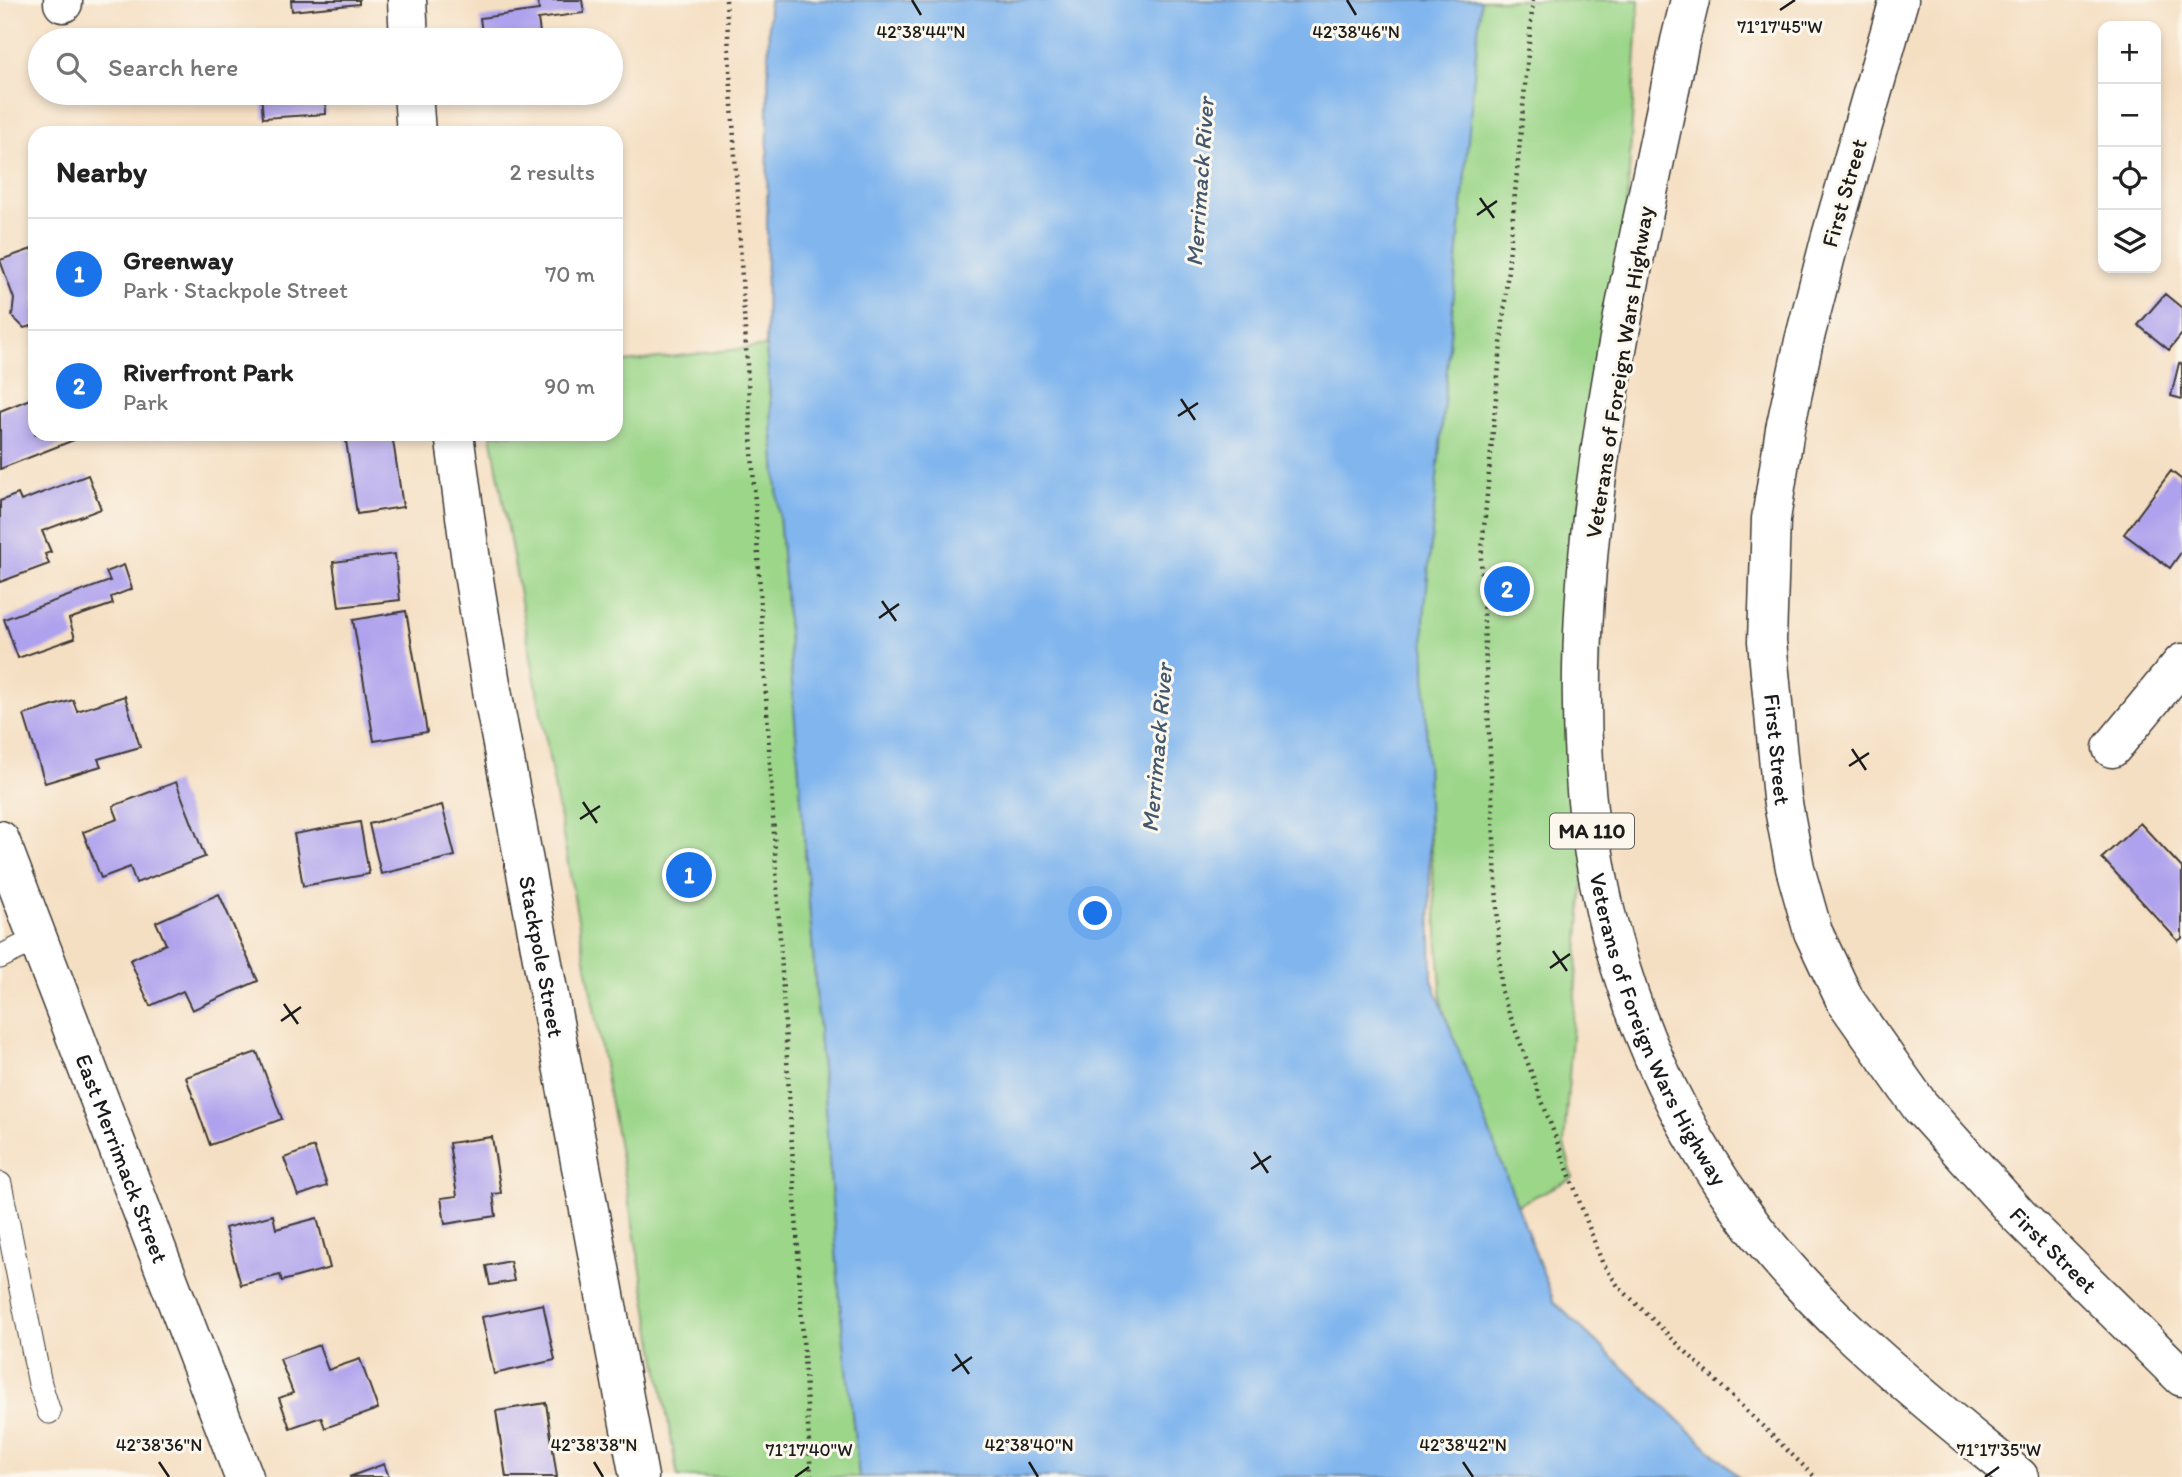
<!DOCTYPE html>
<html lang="en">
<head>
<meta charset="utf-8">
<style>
	:root { --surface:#fff; --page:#f6f6f6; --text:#222; --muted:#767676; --line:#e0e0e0; --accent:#1a73e8 }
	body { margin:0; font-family:Itim,sans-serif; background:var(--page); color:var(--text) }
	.controls { position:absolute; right:21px; top:21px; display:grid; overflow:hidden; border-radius:14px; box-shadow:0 4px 10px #0003 }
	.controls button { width:63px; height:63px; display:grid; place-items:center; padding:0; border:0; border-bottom:2px solid var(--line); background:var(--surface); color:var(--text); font:35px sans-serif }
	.you { position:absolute; left:1096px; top:914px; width:24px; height:24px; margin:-18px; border:5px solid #fff; border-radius:50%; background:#1a73e8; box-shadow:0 0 0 10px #1a73e833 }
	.badge { display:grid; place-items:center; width:46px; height:46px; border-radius:50%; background:var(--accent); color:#fff; font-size:23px; font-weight:700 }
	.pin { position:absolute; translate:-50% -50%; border:4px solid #fff; box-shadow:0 2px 7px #0006 }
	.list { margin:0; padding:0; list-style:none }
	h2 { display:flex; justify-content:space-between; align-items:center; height:91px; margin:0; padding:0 28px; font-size:30px }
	h2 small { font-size:23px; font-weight:400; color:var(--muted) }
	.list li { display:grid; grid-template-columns:46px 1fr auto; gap:21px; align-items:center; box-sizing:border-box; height:112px; padding:0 28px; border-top:2px solid var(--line) }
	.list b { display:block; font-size:26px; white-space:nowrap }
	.list p { margin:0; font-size:23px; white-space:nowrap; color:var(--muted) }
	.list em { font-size:23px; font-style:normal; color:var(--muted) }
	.icon { flex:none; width:38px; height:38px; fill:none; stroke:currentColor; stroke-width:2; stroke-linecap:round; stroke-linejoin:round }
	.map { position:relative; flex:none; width:2182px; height:1477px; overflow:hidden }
	.search { position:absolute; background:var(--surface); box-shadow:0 4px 10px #0003; left:28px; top:28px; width:595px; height:77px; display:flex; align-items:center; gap:18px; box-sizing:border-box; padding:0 24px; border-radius:38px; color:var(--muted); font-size:26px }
	.panel { position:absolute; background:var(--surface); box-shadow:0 4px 10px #0003; left:28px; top:126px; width:595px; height:315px; border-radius:21px }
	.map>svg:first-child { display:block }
</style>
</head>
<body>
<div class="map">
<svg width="2182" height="1477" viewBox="0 0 2182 1477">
	<rect width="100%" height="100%" fill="#fbf7ec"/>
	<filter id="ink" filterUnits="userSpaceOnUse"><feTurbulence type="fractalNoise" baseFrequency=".0143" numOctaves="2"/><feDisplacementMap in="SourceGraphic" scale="14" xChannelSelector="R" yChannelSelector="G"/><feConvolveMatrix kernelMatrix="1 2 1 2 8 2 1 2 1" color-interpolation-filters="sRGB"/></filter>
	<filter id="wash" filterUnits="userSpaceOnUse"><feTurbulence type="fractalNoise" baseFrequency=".00686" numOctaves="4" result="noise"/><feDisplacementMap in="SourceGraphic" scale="28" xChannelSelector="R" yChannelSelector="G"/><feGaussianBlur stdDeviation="1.57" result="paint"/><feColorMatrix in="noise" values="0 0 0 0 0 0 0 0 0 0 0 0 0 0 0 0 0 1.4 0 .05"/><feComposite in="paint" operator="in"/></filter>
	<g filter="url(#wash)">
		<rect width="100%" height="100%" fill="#f5dfc3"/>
		<path fill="#9bd689" stroke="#5c7952" stroke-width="2" d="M1436,0H1639L1607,556L1564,1145L1573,1178L1476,1225L1453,1150L1419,686Z
			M766,346L841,1315L859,1477H678L491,434H616V363Z"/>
		<path fill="#80b5ee" stroke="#4e6885" stroke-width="2" d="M769,0H1481L1424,620L1432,980L1554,1302L1739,1477H859L841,1315L766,346Z"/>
		<g id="blocks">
			<path fill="#aea1ed" d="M291,0H359V4L292,11Z
				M537,0H582L584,13L538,19L541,40H483L480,18L539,10Z
				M261,93H325L326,114L263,118Z
				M35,248V325L24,328L12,316L14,299L0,260Z
				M2165,294L2182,308V334L2169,350L2138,325Z
				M2179,363L2182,364V399L2171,396Z
				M35,397V434H89L0,469V411Z
				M345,434H392L403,507L357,514Z
				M2171,471L2182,480V551L2170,568L2124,534Z
				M88,475L101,509L42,531L51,552L45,554L49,564L0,582V501L18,494L21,501Z
				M395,554L400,600L339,607L333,562Z
				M124,565L132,589L111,597L113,604L69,619L75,638L18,658L4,619L110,581L106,572Z
				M406,611L427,732L374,741L353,620Z
				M125,696L140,747L98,759L101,766L45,783L24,715L73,700L77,711Z
				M176,782L205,857L136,883L130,867L101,878L83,832L118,819L113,806Z
				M442,805L455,856L381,874L369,824Z
				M360,822L369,874L303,886L294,834Z
				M2140,823L2182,868V938L2178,941L2102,858Z
				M219,894L258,981L192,1010L183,991L150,1006L130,960L166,944L156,922Z
				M257,1052L282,1119L210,1145L186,1077Z
				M492,1137L501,1193L493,1194L496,1216L445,1224L441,1198L457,1196L449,1143Z
				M314,1147L327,1186L298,1196L284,1158Z
				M273,1215L276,1229L317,1218L330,1268L282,1281L280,1275L241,1285L225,1228Z
				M510,1261L514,1281L490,1285L486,1266Z
				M543,1304L555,1360L494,1374L482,1317Z
				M319,1345L328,1370L360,1359L378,1409L325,1428L321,1417L290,1428L279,1398L293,1393L280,1359Z
				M546,1403L557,1477H506L496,1411Z
				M384,1464L389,1477H349Z"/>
		</g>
	</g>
	<g filter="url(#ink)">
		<use href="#blocks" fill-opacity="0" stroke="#3d3935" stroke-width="2"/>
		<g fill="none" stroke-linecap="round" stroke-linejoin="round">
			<defs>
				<path id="lane" d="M0,957L37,939
					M0,1184L40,1384L49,1412"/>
				<g id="street">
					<path d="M63,0V3"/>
					<path id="s1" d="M1899,0L1830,240L1804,341L1785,429L1771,519L1767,641L1782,798L1795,868L1813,932L1845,1000L1920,1106L2018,1215L2182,1377"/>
					<path d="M2112,748L2182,663"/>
				</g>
				<g id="secondary">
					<path d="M407,0L409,40"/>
					<path d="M413,93L416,133"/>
					<path id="s2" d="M454,434L471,561L493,696L639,1477"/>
					<path id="s3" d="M0,840L244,1477"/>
				</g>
				<g id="primary">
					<path id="s4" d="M1690,0L1680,41C1632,274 1569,523 1584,763C1593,921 1645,1076 1737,1205C1813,1313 1919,1394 2019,1477"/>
				</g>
			</defs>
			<use href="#lane" stroke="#3d3935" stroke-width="25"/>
			<use href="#street" stroke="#3d3935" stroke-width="41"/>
			<use href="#secondary" stroke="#3d3935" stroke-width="41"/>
			<use href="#primary" stroke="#3d3935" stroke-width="41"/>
			<path stroke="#3d3935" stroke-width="4.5" stroke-dasharray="2 5" stroke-linecap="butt" d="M726,0L811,1477
				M1533,0L1481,559L1501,991L1602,1262L1618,1286L1815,1477"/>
			<use href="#lane" stroke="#fff" stroke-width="23"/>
			<use href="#street" stroke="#fff" stroke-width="38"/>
			<use href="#secondary" stroke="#fff" stroke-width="38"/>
			<use href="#primary" stroke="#fff" stroke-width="38"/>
		</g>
	</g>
	<path fill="none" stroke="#1c1c1c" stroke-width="2.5" d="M912,0L921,15M1347,0L1356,15M1780,10L1795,0M1480,198L1494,218M1477,215L1497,201M1181,399L1195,420M1178,416L1198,403M882,601L896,621M879,618L899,604M1852,749L1866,770M1849,766L1869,753M583,802L597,823M580,819L600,806M1553,951L1567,971M1550,968L1570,954M284,1004L298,1024M281,1021L301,1007M1254,1152L1268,1173M1251,1169L1271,1156M955,1354L969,1374M952,1371L972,1357M159,1462L169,1477M594,1462L603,1477M1029,1462L1038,1477M1463,1462L1473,1477M795,1477L809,1467M1985,1477L1999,1467"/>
	<g text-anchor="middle" stroke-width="6" stroke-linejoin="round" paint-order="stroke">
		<rect fill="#fbf7ec" stroke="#5f5e5a" stroke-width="2" x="1550" y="813.5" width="84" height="35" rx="5"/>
		<g font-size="21" font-weight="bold" fill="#1c1c1c">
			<text x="1592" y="838">MA 110</text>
		</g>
		<g font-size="23" fill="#1c1c1c" stroke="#fbf7ec">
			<text transform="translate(1844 193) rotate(-74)" y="8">First Street</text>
			<text transform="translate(1619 372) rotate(-81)" y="8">Veterans of Foreign Wars Highway</text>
			<text dy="8" stroke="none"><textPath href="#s1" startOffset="766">First Street</textPath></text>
			<text dy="8" stroke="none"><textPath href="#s2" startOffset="530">Stackpole Street</textPath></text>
			<text dy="8" stroke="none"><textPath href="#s4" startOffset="1052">Veterans of Foreign Wars Highway</textPath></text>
			<text dy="8" stroke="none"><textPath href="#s3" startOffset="341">East Merrimack Street</textPath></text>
			<text dy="8" stroke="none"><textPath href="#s1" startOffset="1354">First Street</textPath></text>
		</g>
		<g font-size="24" font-style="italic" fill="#445970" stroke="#fbf7ec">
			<text transform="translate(1200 182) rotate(-86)" y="8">Merrimack River</text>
			<text transform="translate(1157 748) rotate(-85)" y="8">Merrimack River</text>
		</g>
	</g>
	<g font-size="18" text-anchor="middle" fill="#1c1c1c" stroke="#fbf7ec" stroke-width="6" stroke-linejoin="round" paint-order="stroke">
		<text x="1780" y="33">71°17'45"W</text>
		<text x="921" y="38">42°38'44"N</text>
		<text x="1356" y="38">42°38'46"N</text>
		<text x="159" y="1451">42°38'36"N</text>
		<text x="594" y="1451">42°38'38"N</text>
		<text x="1029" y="1451">42°38'40"N</text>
		<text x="1463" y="1451">42°38'42"N</text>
		<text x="809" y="1456">71°17'40"W</text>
		<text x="1999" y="1456">71°17'35"W</text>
	</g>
</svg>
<div class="controls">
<button>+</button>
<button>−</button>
<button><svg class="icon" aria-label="locate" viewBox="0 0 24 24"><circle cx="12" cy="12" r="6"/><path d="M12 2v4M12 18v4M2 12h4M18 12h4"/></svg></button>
<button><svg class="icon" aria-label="layers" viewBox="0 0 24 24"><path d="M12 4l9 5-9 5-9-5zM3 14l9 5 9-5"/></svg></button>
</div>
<div class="you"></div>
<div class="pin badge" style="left:689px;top:875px">1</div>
<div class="pin badge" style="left:1507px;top:589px">2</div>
<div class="search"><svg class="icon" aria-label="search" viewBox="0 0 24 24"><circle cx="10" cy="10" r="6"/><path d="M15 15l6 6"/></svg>Search here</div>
<section class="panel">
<h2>Nearby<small>2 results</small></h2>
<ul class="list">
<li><span class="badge">1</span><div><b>Greenway</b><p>Park · Stackpole Street</p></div><em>70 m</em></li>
<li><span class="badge">2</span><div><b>Riverfront Park</b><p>Park</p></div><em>90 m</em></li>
</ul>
</section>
</div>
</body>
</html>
